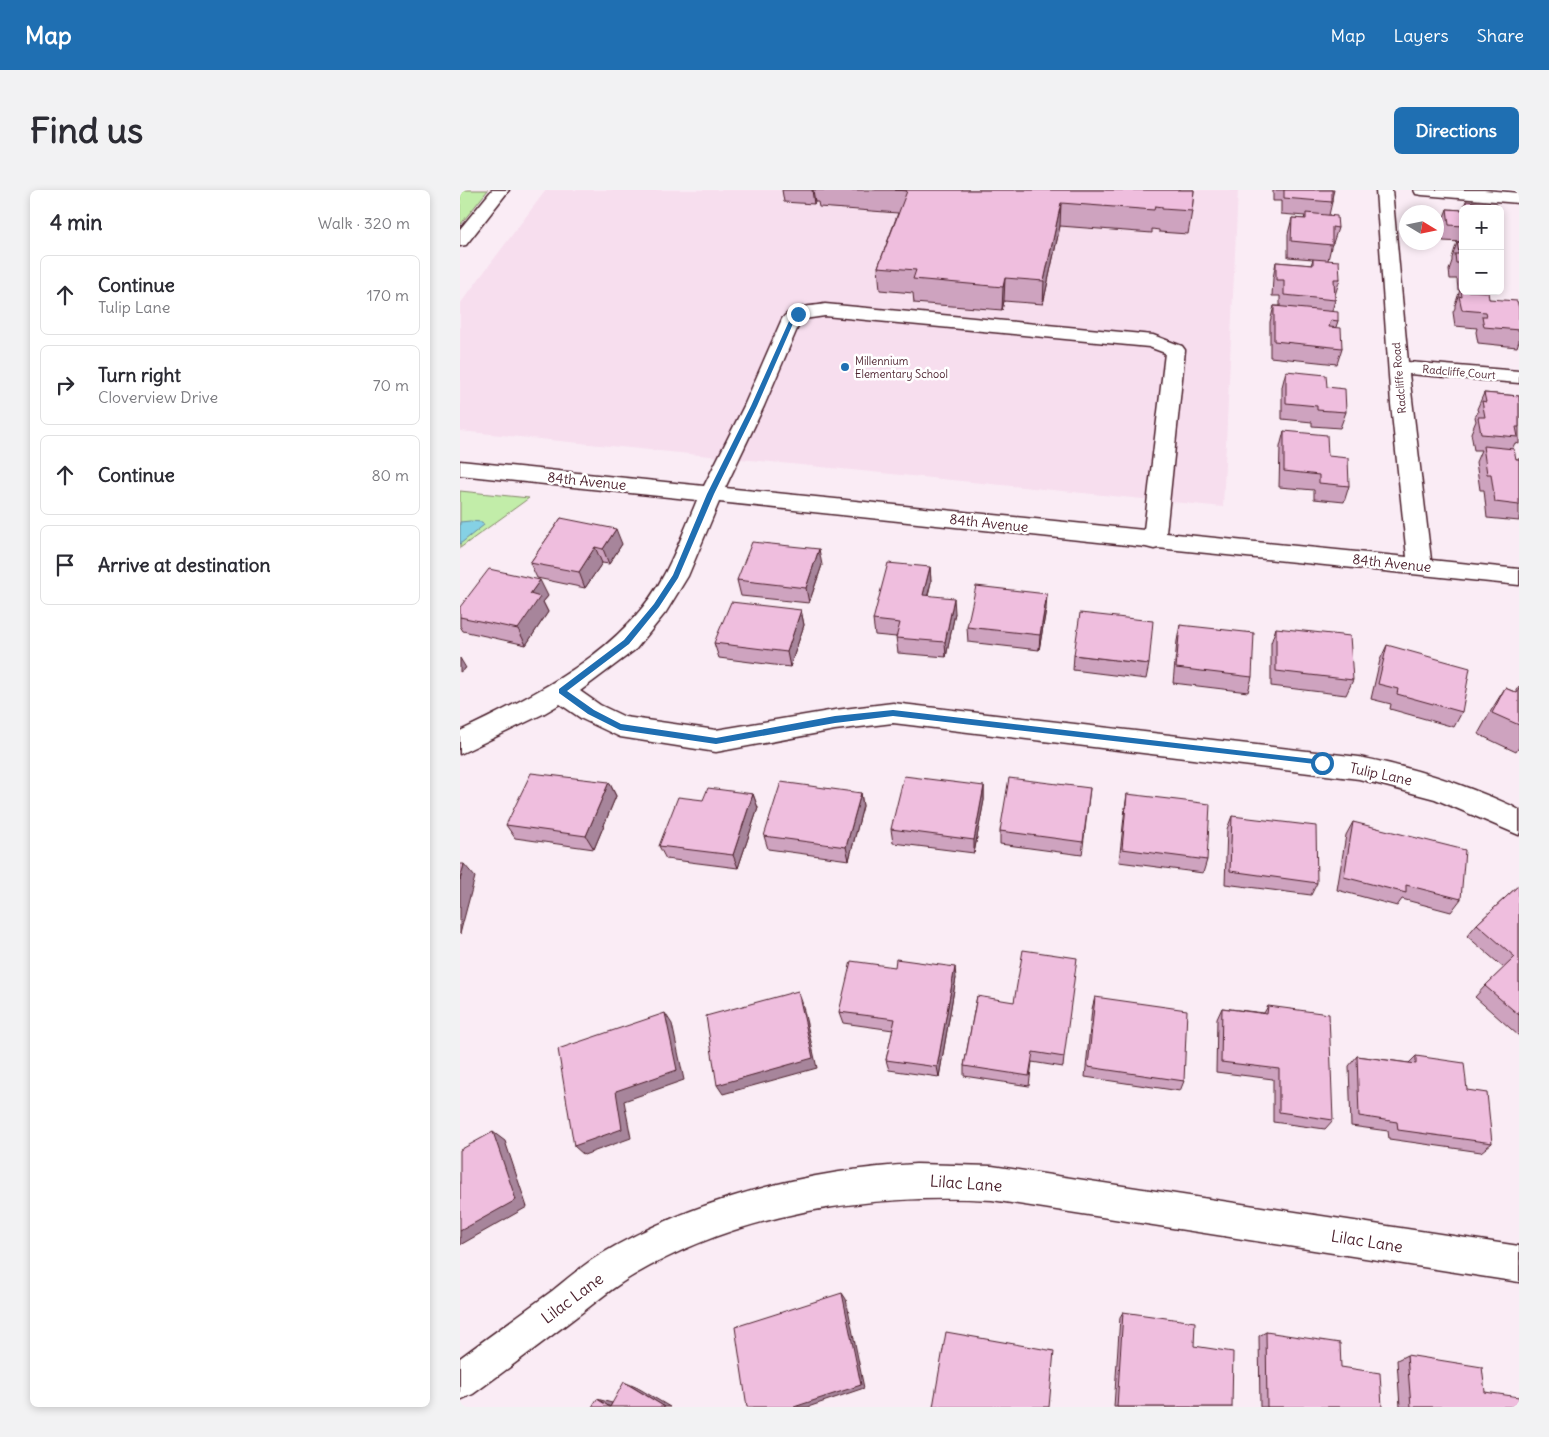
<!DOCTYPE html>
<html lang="en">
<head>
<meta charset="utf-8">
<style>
	:root { --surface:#fff; --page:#f2f2f3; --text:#2b2b33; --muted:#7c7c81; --line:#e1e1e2; --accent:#1f6fb2 }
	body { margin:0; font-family:Delius,sans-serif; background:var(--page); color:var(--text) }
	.controls { position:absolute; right:15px; top:15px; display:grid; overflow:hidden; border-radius:8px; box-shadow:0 2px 8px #0003 }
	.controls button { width:45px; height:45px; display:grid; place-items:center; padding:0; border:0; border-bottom:1px solid var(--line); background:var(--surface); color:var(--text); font:25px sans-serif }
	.compass { position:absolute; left:939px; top:15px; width:45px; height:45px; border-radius:50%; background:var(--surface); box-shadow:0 2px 8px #0003; rotate:100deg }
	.stop { position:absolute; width:15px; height:15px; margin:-11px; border:4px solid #1f6fb2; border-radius:50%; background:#fff }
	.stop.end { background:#1f6fb2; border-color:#fff; box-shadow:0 1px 5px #0008 }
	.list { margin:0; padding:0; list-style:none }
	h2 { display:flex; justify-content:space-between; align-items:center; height:65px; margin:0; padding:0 20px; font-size:21px }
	h2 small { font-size:16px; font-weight:400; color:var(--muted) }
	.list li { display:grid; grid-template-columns:32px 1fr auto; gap:15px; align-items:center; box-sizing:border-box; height:80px; margin:0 10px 10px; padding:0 10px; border:1px solid var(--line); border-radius:8px }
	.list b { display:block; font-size:19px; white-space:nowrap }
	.list p { margin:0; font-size:16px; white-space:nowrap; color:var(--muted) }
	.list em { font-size:16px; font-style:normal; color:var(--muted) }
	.icon { flex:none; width:28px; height:28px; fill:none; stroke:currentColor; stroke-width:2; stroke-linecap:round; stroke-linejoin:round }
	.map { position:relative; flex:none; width:1059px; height:1217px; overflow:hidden; border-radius:8px }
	header { display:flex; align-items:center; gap:30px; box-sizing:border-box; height:70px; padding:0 25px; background:var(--accent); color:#fff }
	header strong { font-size:24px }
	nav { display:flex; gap:28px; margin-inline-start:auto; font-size:18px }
	.intro { display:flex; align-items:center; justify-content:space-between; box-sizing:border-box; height:120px; padding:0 30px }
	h1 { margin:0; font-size:35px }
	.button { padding:12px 22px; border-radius:8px; background:var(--accent); color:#fff; font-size:18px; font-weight:700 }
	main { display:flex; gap:30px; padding:0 30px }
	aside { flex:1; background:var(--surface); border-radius:8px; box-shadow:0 2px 8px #0003 }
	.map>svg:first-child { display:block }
</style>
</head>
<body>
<header>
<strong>Map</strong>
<nav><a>Map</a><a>Layers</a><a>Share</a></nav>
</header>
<div class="intro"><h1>Find us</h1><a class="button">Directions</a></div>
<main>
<aside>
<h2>4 min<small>Walk · 320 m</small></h2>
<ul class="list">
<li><svg class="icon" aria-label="ahead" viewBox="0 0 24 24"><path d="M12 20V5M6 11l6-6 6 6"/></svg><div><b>Continue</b><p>Tulip Lane</p></div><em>170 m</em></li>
<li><svg class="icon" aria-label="right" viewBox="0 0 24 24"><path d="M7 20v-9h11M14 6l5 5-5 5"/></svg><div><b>Turn right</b><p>Cloverview Drive</p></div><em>70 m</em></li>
<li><svg class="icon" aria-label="ahead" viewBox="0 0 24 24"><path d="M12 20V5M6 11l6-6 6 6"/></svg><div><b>Continue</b></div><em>80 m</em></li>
<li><svg class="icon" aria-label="arrive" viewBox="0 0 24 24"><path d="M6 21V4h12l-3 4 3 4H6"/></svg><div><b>Arrive at destination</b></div></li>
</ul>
</aside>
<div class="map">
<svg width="1059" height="1217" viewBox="0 0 1059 1217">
	<rect width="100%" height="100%" fill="#faecf5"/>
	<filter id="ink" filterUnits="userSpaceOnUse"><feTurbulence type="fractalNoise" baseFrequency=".02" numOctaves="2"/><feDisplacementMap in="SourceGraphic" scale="10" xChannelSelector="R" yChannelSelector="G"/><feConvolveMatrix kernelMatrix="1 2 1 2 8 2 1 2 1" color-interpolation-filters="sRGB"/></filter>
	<g filter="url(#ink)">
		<path fill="#f7deee" d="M86,0H778L763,317L0,241V114Z"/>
		<path fill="#c2eda9" stroke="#86866a" d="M0,0H28L0,35Z
			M0,301L69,308L0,358Z"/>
		<path fill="#85d1e5" stroke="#6d8a9b" d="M10,331L22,332L24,335L0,354V332Z"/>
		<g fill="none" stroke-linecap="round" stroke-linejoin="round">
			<defs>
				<path id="minor" d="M32,0H49L6,55L0,56V39Z
					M916,0H932L948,172L1059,181V193L949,184L971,370L1059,379V395L698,358L694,359L686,357L259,312L228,386L206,422L176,459L120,501L140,515L165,527L256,540L375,520L433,513L899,567C951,577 1001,593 1050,615L1059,620V645L975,609L899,589L433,533L375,540L256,562L160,547L122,529L100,514L83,524L0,564V541C75,505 165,461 205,383C217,360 227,334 237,310L0,285V271L244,296L284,216L322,129C332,115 350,117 365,114L693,145L722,156L725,160L706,343L947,367L931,214ZM365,126L689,157L705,163L684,340L265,298L304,216L340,132L344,129Z
					M954,0H1024L1059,3V13L962,5L956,4Z
					M456,974L532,976L1059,1056V1092L532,1010C410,1003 281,1022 174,1085C153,1097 135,1113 116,1127C82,1153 48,1179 13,1204L0,1210V1168C31,1145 62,1123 92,1101C107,1089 122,1076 138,1066C232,1009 347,980 456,974Z"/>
			</defs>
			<use href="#minor" stroke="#4a1f2b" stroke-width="3"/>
			<use href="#minor" fill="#fff" fill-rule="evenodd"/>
		</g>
		<path fill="#cea3bf" stroke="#4a1f2b" d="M322,0H734L732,21L728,44L699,42V40L692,39V43L600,36L583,114L544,111L542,120L454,113L453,103L420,100L418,77L438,23L359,17L358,12H355L354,14L324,12Z
			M813,0H874L872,8V12L869,25L878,38L873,53H872L868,70L880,89L875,105V110L872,121L878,131L876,137L882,158L877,174L810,167V132L814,116H820V106H812L813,88L816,72L851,75L853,69L828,67V44L832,28L844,29L845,26L821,24V11H813Z
			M1006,11L1038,19H1003Z
			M987,19L1002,20L1003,19V52L983,51L981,35Z
			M997,52L1003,53V101H1024L1029,109L1059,118V151L1057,157L1018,153L1016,142L1017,138L995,136L993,122L995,118V115L1000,100H998L997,89H990L989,80L992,71V68Z
			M826,181L867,197L886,222L880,238L852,236V232L822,229V197Z
			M1024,203L1059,206V254L1055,253L1052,259L1056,269H1059V331L1027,328L1024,300H1020L1016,272L1021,260H1014L1011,243L1016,231L1015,227L1018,222L1017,219Z
			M824,241L868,266L889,296L884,312L854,309V300L819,297L820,257Z
			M101,328L162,354L149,374L142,373L125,398L77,388L70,373Z
			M362,375L349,413L281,406L277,390Z
			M470,377L471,392L468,405L495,423L486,467L438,463L436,447L415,445L413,430Z
			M88,406L83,412L88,422L66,455L3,441L0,436V427Z
			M586,419L579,460L508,452L507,437Z
			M341,420L344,435L330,477L259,468L254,453Z
			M720,435L792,487L788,502L713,493L717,451Z
			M816,438L893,490L886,505L811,496V453Z
			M927,455L1002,522L994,537L930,519L931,514L911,509L920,470Z
			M614,465L689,474L686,489L613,480Z
			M1059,496V557L1056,562L1018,544L1032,519L1045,498L1055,502Z
			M149,592L156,606L134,659L55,648L46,635Z
			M524,596V610L514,663L433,653L431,639Z
			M630,598L622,665L540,654V641Z
			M401,603L403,616L389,670L308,659L304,646Z
			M293,604L298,618L278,678L206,669L199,656L243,610Z
			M667,604L747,670L743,683L659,672L665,618Z
			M772,626L857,693L851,705L765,694L767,639Z
			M893,632L1001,709L991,722L942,709L937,716L877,700L886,645Z
			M1059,695V846L1015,807L1025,796L1044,778L1007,746L1017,734Z
			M496,788L479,887L429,880L426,870L433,840L383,833L379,822Z
			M517,806L604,867L603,877L572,872L569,896L504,886V876Z
			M635,807L724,891L720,901L625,887L632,819Z
			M808,816L873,930L865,939L813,932V889L756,882L757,829L762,818L804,823Z
			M897,866L949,873L956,866L1007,900L1032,953L1021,962L929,949L928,941L891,936L889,876Z
			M663,1122L734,1156L772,1217H654L660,1127Z
			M806,1142L881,1177L922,1217H800L799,1146Z
			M947,1165L1025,1202L1059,1217H940L937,1170Z"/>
		<path fill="#a7859b" stroke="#4a1f2b" d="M352,0H353L355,12L354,14Z
			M601,13L600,36L583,114L584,91Z
			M545,88L544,111L542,120L543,97Z
			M156,339L162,354L149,374L143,359Z
			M135,357L142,373L125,398L119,382Z
			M359,359L362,375L349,413L346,398Z
			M470,377L471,392L464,420L463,405Z
			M80,390L88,406L83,412L88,422L66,455L58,439L70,404Z
			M587,404L586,419L579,460L580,445Z
			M494,408L495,423L486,467L485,452Z
			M341,420L344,435L330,477L327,462Z
			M0,468L6,478L0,482Z
			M149,592L156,606L134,659L126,646Z
			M524,596V610L514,663V650Z
			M401,603L403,616L389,670L386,657Z
			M293,604L298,618L278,678L273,665Z
			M4,674L15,687L0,744V690Z
			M495,777L496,788L479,887L477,877Z
			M338,801L342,812L357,878L263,904L257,895Z
			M205,823L212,834L224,890L164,911L171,948L124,965L114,956L156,901Z
			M33,942L45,951L67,1017L0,1055V1041Z
			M382,1103L386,1109L404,1198L348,1217H334Z
			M164,1192L178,1198L210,1217H205Z
			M137,1209L152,1213L150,1217Z"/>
		<path fill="#efbede" stroke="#4a1f2b" d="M435,0H734L732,21L702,19V17L695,16L694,20L601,13L584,91L545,88L543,97L453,89L456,80L418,77L447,1Z
			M824,0H872V12L824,8Z
			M1006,11L1037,14L1038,19H1007Z
			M987,19L1003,20V36L989,35Z
			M846,23L877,26L878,38L872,37V55L831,51L832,28L846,29Z
			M1040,29L1042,40L1040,39Z
			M997,52L1003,53V74V73H996L995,64H999Z
			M853,69L879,71L880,89H874L875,110L824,105V90H816V72L853,75Z
			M1001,100H1003V101L1028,102L1029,109L1057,111L1059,118V140L1024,137L1022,126H1027L1026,122L1002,120L999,106L1002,107Z
			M814,116L878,122V131L871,130L869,137L881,138L882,158L814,151Z
			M826,181L866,185L867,197L885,199L886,222L857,220V216L826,213Z
			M1024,203L1059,206V237H1056L1058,247L1021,244L1018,227H1025L1022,211L1026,212Z
			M824,241L867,245L868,266L888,268L889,296L859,293V285L824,281Z
			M1023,256L1054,259L1056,269H1059V315L1035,312L1031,284H1027Z
			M101,328L156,339L143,359L135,357L119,382L70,373Z
			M292,352L359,359L346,398L277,390Z
			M428,373L470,377L463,405L494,408L485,452L436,448L440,433L413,430Z
			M29,379L80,390L70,404L80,407L58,439L0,427V417Z
			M516,396L587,404L580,445L507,437Z
			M271,412L341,420L327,462L254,453Z
			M620,423L693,431L689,474L614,465Z
			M720,435L794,443L792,487L716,478Z
			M816,438L890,446L893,490L816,481Z
			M927,455L1010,478L1002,522L937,504L938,499L918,494Z
			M1045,498L1057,503L1059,499V535L1032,523Z
			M71,583L149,592L126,646L46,635Z
			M444,586L524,596L514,650L431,639Z
			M549,588L630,598L623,652L540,641Z
			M321,592L401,603L386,657L304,646Z
			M248,598L293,604L273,665L199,656L218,607L243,610Z
			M667,604L750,614L747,670L662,659Z
			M772,626L856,636L857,693L770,681Z
			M893,632L1005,660L1001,709L946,695V703L884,687Z
			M0,674H4L0,690Z
			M1059,695V825L1025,796L1055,767L1017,734Z
			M563,760L617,768L604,867L573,862L569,886L504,876L517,806L554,812Z
			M436,769L495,777L477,877L426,870L435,829L379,822L391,771L435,777Z
			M338,801L353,868L257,895L246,826Z
			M635,807L727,820L724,891L628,877Z
			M808,816L869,824L873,930L819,922V879L761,872L762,818L807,824Z
			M205,823L217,880L156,901L162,939L114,956L98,859Z
			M897,866L956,874V866L1004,873L1007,900L1027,903L1032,953L938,940L937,932L899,926Z
			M33,942L56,1010L0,1041V960Z
			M382,1103L401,1195L334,1217H287L275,1137Z
			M663,1122L735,1132L734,1156L773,1162L772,1217H657Z
			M486,1142L594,1161L589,1217H473Z
			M806,1142L880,1153L881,1177L920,1183L922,1217H807Z
			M947,1165L1022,1177L1025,1202L1059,1207V1217H951Z
			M164,1192L205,1217H132L137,1209L150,1217Z"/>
	</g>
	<path fill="#1f6fb2" d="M336,123L341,124L335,129L297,216L254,304L218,388L199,417L169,454L107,501L134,520L161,534L256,548L375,526L433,520L862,570L866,573L864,575L433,526L375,533L256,554L160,540L128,524L99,503V499L164,450L194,414L213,385L247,304L291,216L330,129Z"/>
	<circle fill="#1f6fb2" stroke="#fff" stroke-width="2" cx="385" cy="177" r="5"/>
	<g text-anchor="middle" stroke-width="5" stroke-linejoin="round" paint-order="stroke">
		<g font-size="11" fill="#4a1f2b" stroke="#fff" text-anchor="start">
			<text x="395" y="175">Millennium<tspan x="395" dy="13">Elementary School</tspan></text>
		</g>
		<g font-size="11" fill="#4a1f2b" stroke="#fff">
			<text transform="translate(999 182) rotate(5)" y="4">Radcliffe Court</text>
			<text transform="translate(939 188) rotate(-95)" y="4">Radcliffe Road</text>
		</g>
		<g font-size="14" fill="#4a1f2b" stroke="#fff">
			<text transform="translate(127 291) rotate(6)" y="5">84th Avenue</text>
			<text transform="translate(529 333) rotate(6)" y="5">84th Avenue</text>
			<text transform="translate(932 373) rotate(6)" y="5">84th Avenue</text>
			<text transform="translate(921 584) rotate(12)" y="5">Tulip Lane</text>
		</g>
		<g font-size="16" fill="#4a1f2b" stroke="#fff">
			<text transform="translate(506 993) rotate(4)" y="6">Lilac Lane</text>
			<text transform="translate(907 1051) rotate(9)" y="6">Lilac Lane</text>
			<text transform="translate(112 1108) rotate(-37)" y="6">Lilac Lane</text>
		</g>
	</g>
</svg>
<div class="controls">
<button>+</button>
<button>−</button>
</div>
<svg class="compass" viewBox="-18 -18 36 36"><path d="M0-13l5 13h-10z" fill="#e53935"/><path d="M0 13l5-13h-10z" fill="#7c7c81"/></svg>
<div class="stop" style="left:862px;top:573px"></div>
<div class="stop end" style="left:338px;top:124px"></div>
</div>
</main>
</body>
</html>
